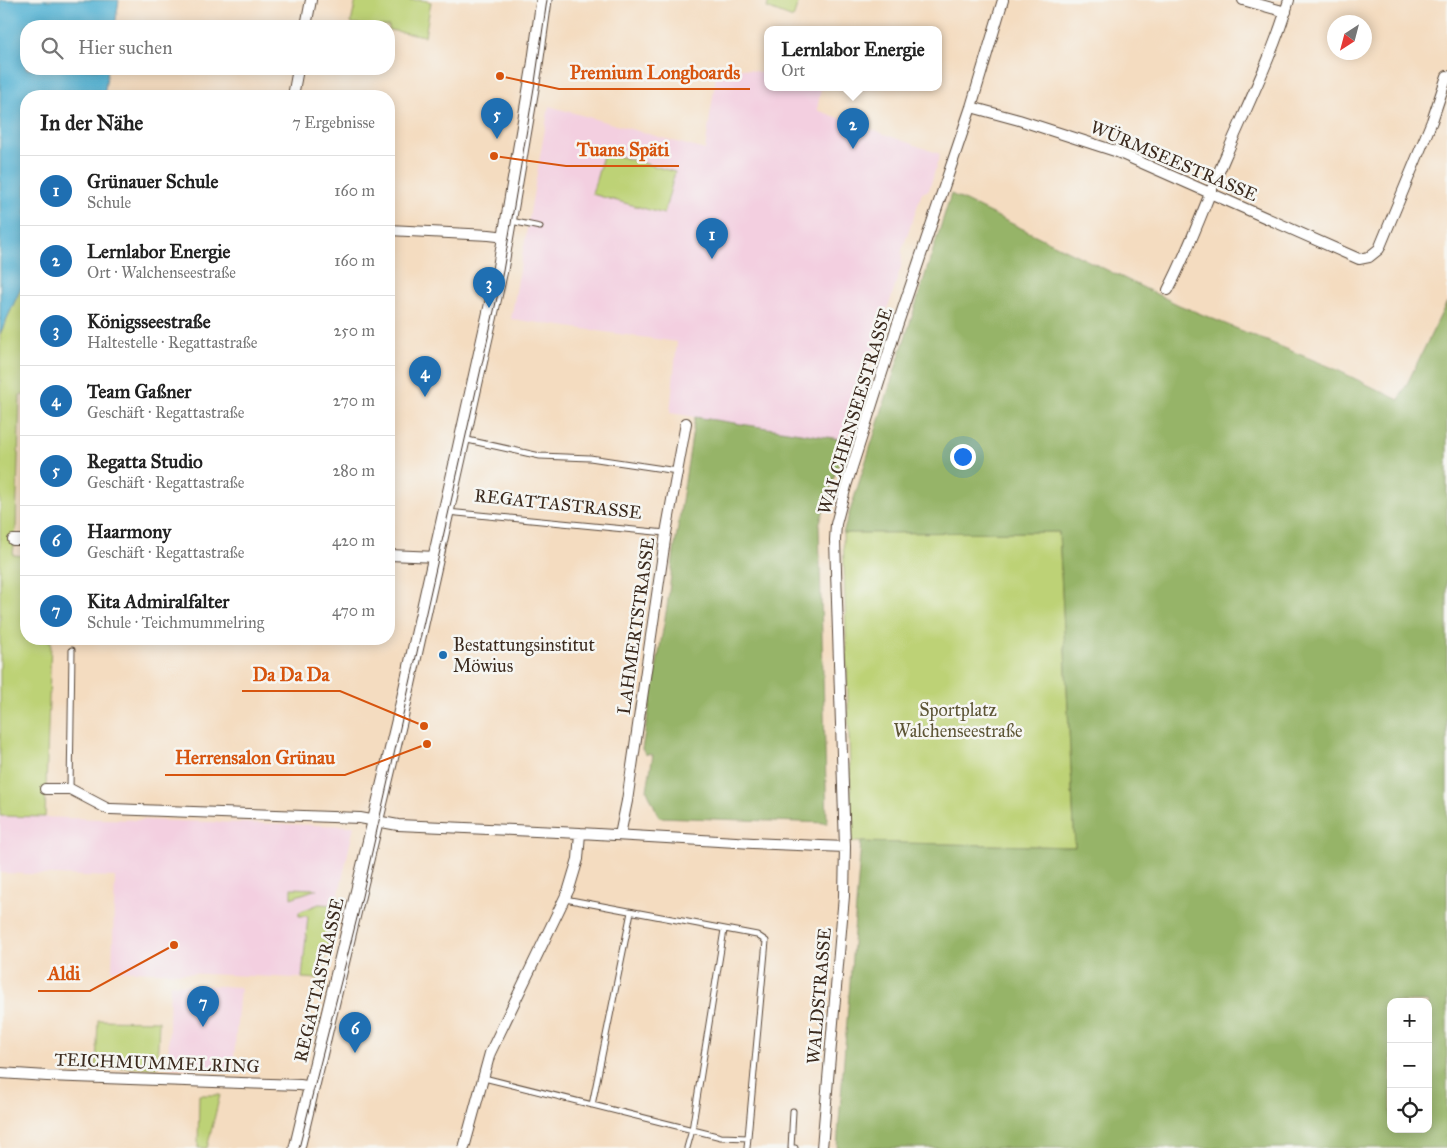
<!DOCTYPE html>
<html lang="de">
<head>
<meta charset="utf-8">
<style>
	:root { --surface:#fff; --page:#f6f6f6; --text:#222; --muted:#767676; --line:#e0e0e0; --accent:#1f6fb2 }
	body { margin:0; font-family:"IM FELL Great Primer",serif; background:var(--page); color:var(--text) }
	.controls { position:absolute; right:15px; bottom:15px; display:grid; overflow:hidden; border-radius:10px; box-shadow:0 2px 12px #0003 }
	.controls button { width:45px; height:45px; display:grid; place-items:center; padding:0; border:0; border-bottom:1px solid var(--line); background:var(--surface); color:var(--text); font:25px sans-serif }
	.compass { position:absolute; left:1327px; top:15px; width:45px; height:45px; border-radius:50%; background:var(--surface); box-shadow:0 2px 12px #0003; rotate:216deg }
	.you { position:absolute; left:962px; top:456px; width:18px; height:18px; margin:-12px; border:4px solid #fff; border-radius:50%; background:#1a73e8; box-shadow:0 0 0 8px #1a73e833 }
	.badge { display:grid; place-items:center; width:32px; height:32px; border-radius:50%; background:var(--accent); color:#fff; font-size:16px; font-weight:700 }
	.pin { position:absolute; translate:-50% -41px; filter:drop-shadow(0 1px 2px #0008) }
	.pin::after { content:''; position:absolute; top:26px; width:18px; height:15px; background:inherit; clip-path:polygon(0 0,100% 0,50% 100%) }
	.popup { position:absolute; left:764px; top:26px; width:178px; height:65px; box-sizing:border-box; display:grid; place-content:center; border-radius:10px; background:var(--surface); filter:drop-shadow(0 1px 4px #0005); font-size:16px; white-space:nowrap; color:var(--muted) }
	.popup b { font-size:19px; color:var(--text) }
	.popup::after { content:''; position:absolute; left:50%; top:100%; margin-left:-10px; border:10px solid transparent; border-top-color:var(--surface) }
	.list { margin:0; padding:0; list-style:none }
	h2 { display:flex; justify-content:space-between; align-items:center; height:65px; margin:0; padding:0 20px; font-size:21px }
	h2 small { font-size:16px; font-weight:400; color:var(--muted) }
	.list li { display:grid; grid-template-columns:32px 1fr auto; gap:15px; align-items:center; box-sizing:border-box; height:70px; padding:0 20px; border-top:1px solid var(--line) }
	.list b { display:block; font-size:19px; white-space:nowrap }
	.list p { margin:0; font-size:16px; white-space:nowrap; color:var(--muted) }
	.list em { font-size:16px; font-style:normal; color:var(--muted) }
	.icon { flex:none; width:28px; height:28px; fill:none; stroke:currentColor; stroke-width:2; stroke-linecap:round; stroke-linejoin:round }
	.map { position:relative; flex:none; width:1447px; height:1148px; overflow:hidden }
	.search { position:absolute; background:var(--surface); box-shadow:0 2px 12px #0003; left:20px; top:20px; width:375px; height:55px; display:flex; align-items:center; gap:12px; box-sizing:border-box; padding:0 18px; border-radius:20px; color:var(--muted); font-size:19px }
	.panel { position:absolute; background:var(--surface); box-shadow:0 2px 12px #0003; left:20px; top:90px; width:375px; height:555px; border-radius:20px }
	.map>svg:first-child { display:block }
</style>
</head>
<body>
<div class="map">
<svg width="1447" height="1148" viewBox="0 0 1447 1148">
	<rect width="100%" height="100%" fill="#f6f6f2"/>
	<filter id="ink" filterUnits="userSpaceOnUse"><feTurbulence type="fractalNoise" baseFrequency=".02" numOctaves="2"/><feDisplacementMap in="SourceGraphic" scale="10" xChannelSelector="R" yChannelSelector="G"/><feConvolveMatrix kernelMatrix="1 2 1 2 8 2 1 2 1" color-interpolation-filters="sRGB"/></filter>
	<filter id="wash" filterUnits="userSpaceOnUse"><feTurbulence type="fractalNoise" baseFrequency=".0096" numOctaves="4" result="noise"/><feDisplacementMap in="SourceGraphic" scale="20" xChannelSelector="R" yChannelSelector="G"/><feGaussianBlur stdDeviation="1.12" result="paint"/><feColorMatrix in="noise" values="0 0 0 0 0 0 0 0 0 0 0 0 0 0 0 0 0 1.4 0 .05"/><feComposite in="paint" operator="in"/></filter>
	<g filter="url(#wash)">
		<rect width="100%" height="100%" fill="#f4dcc0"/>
		<path fill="#f3cfe0" d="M718,63L768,74V88H821L817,110L940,154L929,190L922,193L902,250L901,267L846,440L670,413L677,342L511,319L549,106L705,150Z
			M0,816L354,826L320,979L112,970L115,877L0,873Z
			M170,984L240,987L233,1069L168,1068Z"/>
		<path fill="#bdd276" stroke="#7c7e4a" d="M356,0H422L431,2L425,36L389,30V26H369L351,23Z
			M769,0H799L793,18L767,8Z
			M604,152L675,172L664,214L592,194Z
			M26,277V395H20L16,528L13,555L26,556V639H48V641H51L45,817L0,816V334Z
			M1059,532L1075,847L852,842L843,533Z
			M291,888H292L317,889L291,898Z
			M319,904L337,905L320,979L302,978L308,916H299V912Z
			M98,1020L159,1021L157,1068L96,1067Z
			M199,1095H220L207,1148H198Z"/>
		<path fill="#96b467" stroke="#686f42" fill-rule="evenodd" d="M951,194L1179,305L1333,368L1399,400L1447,302V1148H837L861,842L1075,847L1059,532L843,533ZM1391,1002H1428V1129H1391Z
			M695,417L846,440L819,525L827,823L659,817L647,790L653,755L645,754L642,749L667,607L674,552Z"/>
		<path fill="#56b4d4" stroke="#486f79" d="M0,0H119L115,26H26V69H108L104,96H26V277L0,334Z"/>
	</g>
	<g filter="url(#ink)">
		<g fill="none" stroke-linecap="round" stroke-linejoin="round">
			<defs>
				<path id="lane" d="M511,221L540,227
					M463,439L540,456L590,458L677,471
					M447,512L666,533
					M70,789L72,650
					M565,899L757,935L766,941L747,1148
					M484,1078L721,1137L748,1138
					M592,1105L631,912
					M793,1111L791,1148H795
					M687,1148L692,1130L724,930"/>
				<path id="street" d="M1243,0L1286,12
					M306,26L311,0
					M293,96L298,69
					M971,107L1019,120L1115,151L1359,259L1369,257L1379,249L1432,121L1447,76
					M389,230L489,235L506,237
					M1168,290C1191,246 1207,198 1227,153C1249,102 1274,52 1289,0
					M13,540H26
					M389,555L437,557
					M45,789H70L108,809H111L360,818L398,825L580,833L753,843L845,847
					M620,835L627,801L666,533L686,423
					M0,1073L47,1076L300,1085L313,1087
					M464,1148L490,1053L569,889L578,859L580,833
					M822,1148L844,896L845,847L835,540L836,524L846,486L896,329L971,107L1003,0"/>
				<path id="secondary" d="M297,1148L400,718L500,270L535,65L544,0"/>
			</defs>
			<use href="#lane" stroke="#574536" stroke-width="7"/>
			<use href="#street" stroke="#574536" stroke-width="12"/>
			<use href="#secondary" stroke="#574536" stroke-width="17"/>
			<use href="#lane" stroke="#fff" stroke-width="5"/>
			<use href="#street" stroke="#fff" stroke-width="10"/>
			<use href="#secondary" stroke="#fff" stroke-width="15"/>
			<path stroke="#3b2a1e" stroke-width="1" d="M299,1148L358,914L503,271L535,82L547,0"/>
		</g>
	</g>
	<circle fill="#1f6fb2" stroke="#f6f6f2" stroke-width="2" cx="443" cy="655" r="5"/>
	<g text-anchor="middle" stroke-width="5" stroke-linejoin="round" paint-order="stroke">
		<g font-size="18" fill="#3b2a1e" stroke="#f6f6f2">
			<text transform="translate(1174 161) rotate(23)" y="6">WÜRMSEESTRASSE</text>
			<text transform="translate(855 411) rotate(-73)" y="6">WALCHENSEESTRASSE</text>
			<text transform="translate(558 504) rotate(6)" y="6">REGATTASTRASSE</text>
			<text transform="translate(636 626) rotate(-82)" y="6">LAHMERTSTRASSE</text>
			<text transform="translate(319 980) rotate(-77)" y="6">REGATTASTRASSE</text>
			<text transform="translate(819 996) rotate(-85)" y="6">WALDSTRASSE</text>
			<text transform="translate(157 1063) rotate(2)" y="6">TEICHMUMMELRING</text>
		</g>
		<g font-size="18" fill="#3b2a1e" stroke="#f6f6f2" text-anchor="start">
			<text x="453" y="651">Bestattungsinstitut<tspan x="453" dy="21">Möwius</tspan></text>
		</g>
		<g font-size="18" fill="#5c5434" stroke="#f6f6f2">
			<text x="958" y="716">Sportplatz<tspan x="958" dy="21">Walchenseestraße</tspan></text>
		</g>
	</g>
	<path fill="none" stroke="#d7540e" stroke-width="2" d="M500 76L559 89H750M494 156L566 166H679M424 726L340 691H242M427 744L345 775H165M174 945L90 991H38"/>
	<g fill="#d7540e" stroke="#f6f6f2" stroke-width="2">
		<circle cx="500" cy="76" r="5"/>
		<circle cx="494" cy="156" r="5"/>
		<circle cx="424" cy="726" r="5"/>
		<circle cx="427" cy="744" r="5"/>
		<circle cx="174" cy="945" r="5"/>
	</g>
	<g font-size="19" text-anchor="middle" font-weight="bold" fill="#d7540e" stroke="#f6f6f2" stroke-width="5" stroke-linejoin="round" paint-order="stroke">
		<text x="655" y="79">Premium Longboards</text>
		<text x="623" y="156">Tuans Späti</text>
		<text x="291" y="681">Da Da Da</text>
		<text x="255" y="764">Herrensalon Grünau</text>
		<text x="64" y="980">Aldi</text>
	</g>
</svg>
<div class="controls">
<button>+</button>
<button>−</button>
<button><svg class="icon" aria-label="locate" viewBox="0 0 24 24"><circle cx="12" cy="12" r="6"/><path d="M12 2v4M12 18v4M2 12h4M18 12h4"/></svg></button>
</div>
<svg class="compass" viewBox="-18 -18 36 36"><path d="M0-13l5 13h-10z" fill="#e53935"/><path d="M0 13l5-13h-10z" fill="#767676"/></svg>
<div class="you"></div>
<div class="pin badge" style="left:712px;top:259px">1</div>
<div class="pin badge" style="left:853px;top:149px">2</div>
<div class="popup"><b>Lernlabor Energie</b>Ort</div>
<div class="pin badge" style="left:489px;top:308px">3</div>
<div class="pin badge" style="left:425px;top:397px">4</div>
<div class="pin badge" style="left:497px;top:139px">5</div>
<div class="pin badge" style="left:355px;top:1053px">6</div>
<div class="pin badge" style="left:203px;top:1027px">7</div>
<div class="search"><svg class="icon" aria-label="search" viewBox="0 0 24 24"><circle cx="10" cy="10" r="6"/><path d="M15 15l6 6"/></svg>Hier suchen</div>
<section class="panel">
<h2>In der Nähe<small>7 Ergebnisse</small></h2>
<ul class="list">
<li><span class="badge">1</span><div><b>Grünauer Schule</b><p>Schule</p></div><em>160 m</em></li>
<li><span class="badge">2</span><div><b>Lernlabor Energie</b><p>Ort · Walchenseestraße</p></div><em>160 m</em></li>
<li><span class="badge">3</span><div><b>Königsseestraße</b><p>Haltestelle · Regattastraße</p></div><em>250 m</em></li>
<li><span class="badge">4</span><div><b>Team Gaßner</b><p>Geschäft · Regattastraße</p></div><em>270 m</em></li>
<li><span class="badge">5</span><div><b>Regatta Studio</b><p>Geschäft · Regattastraße</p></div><em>280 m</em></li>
<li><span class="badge">6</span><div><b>Haarmony</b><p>Geschäft · Regattastraße</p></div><em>420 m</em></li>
<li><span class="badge">7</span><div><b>Kita Admiralfalter</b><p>Schule · Teichmummelring</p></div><em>470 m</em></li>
</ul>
</section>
</div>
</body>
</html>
